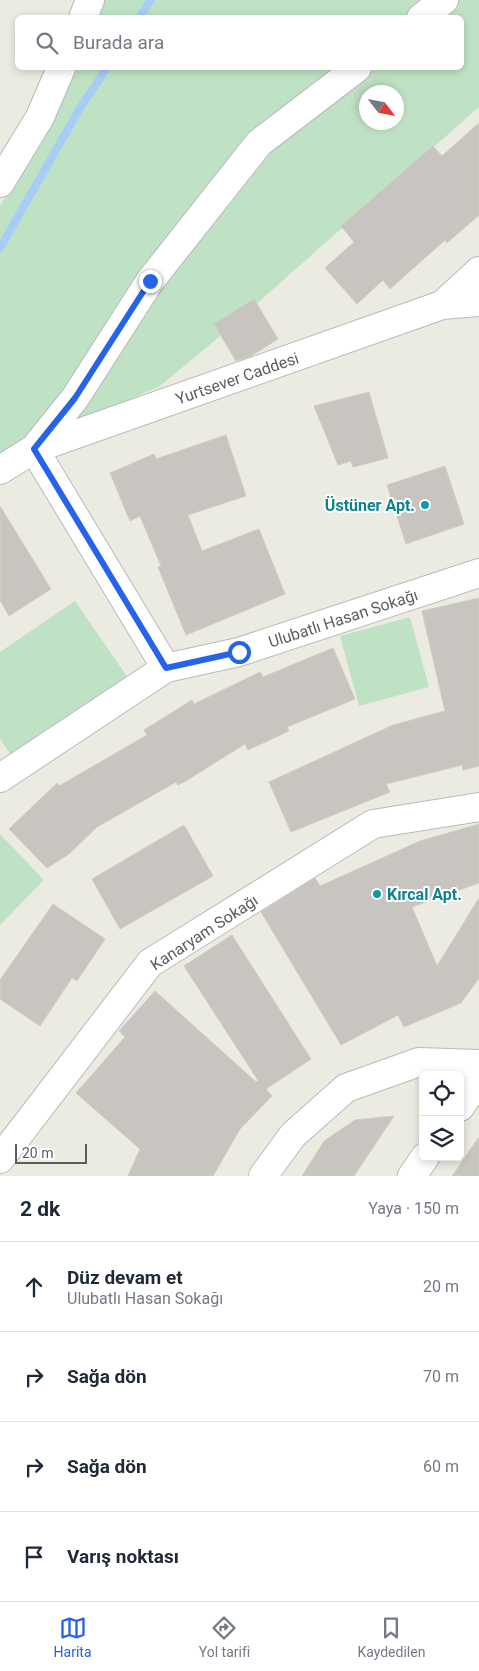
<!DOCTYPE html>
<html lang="tr">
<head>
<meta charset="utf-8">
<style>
	:root { --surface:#fff; --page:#f6f6f7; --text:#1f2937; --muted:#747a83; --line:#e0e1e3; --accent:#2563eb }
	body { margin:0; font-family:Roboto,sans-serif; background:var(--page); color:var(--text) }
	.controls { position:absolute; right:15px; bottom:15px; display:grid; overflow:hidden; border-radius:8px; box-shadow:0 2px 8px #0003 }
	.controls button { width:45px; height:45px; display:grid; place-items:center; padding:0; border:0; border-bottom:1px solid var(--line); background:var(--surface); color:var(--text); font:25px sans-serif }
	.compass { position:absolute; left:359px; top:85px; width:45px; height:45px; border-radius:50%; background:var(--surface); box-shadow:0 2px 8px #0003; rotate:122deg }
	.scale { position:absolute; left:15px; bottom:12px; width:72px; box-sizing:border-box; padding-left:5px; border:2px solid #5b5d62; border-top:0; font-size:14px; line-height:18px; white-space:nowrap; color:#5b5d62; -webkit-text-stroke:4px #fff; paint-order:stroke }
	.stop { position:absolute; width:15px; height:15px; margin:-11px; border:4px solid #2563eb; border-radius:50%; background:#fff }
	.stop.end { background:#2563eb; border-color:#fff; box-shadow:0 1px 5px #0008 }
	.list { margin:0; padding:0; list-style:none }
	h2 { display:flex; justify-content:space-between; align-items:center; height:65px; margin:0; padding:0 20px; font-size:21px }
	h2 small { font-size:16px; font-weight:400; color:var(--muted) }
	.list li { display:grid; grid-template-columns:32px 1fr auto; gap:15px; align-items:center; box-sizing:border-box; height:90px; padding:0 20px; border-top:1px solid var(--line) }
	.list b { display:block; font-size:19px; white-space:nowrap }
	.list p { margin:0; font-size:16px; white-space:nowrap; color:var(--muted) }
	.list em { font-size:16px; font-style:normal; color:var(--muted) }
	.icon { flex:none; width:28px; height:28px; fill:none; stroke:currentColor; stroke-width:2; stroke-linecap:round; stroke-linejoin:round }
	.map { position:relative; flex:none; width:479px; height:1176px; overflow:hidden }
	.search { position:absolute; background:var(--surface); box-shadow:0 2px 8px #0003; left:15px; right:15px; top:15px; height:55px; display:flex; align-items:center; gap:12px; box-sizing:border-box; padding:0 18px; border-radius:8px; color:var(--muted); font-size:19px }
	.sheet { height:425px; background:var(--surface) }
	nav { display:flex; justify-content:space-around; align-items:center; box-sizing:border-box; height:70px; border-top:1px solid var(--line); background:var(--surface); font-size:14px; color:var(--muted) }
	nav a { display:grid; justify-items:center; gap:2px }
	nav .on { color:var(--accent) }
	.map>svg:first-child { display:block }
</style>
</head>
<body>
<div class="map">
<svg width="479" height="1176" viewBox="0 0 479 1176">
	<rect width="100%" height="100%" fill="#ecebe2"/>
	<path fill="#c0e2c4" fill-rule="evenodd" d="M105,0H479V107L212,343L160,386L19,448L0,460V206L63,100L77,68H462V18L97,17ZM366,92H396V122H366Z
		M75,601L133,685L17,764L0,739V652Z
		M410,617L429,687L359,706L340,636Z
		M0,834L44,880L0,925Z"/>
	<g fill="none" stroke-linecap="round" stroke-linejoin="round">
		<path stroke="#a7cdf7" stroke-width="8" d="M139,18L151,0
			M0,248L80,108L107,68"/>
	</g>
	<path fill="#c8c5c0" stroke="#d0cdc1" d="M479,123V215L447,243L445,240L390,289L383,280L357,304L325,268L354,242L341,226L433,146L442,156Z
		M254,299L278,339L251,356L236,361L214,324Z
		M369,392L388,458L353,467L351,461L338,465L314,406Z
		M226,435L246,496L188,515L202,551L259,529L285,594L186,635L158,567L161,566L140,516L130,521L110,473L154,454L156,459Z
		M445,466L464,524L406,544L387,485Z
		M0,506L51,589L9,616L0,600Z
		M479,598V766L463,770L462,765L386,784L390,792L291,832L269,782L393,725L445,711L422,611Z
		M333,648L355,699L287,727L289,731L248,750L245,744L189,779L178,785L176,782L97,827L69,854L47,868L9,829L57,783L59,786L147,735L144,730L192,700L194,704L260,672L263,677Z
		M479,824V883L412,907L437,966L479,898V978L461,1003L404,1027L398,1015L341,1045L261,912L315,878L320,886L420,841Z
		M184,825L213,876L120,929L92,879Z
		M53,904L105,939L77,981L72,978L40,1026L0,999V980Z
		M232,935L311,1059L266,1089L272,1096L240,1129L213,1176H128L140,1149L76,1093L125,1037L119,1031L155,991L255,1081L259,1082L184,966Z
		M394,1116L354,1176H302L324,1141L355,1120Z
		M479,1137V1176H452Z"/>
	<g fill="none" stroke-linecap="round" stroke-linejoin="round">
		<defs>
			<path id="minor" d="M83,18L90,0
				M421,18L444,0
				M0,183L40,117L61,68
				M442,305L479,271
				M0,470L34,449L442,305L479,302
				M166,668L34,449L75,398L150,281L259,143L357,68
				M0,778L166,668L239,652L479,573
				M460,1107L479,1080
				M0,1159L150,963L373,824L479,807
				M263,1176L293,1135L346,1088L419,1062L479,1064
				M412,1176L425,1157"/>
		</defs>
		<use href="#minor" stroke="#b8b9be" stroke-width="30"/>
		<use href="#minor" stroke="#fff" stroke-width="28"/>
	</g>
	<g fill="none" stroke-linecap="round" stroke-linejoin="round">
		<path stroke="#2563eb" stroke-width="6" d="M150,281L75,398L34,449L166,668L239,652"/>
	</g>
	<g fill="#0f9aa8" stroke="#fff" stroke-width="2">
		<circle cx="425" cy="505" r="5"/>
		<circle cx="377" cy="894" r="5"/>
	</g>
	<g text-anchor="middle" stroke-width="4" stroke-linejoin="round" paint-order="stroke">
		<g font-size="16" fill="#5b5d62" stroke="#fff">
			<text transform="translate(237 378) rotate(-19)" y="6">Yurtsever Caddesi</text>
			<text transform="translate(343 618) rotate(-18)" y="6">Ulubatlı Hasan Sokağı</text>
			<text transform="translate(204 932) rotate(-33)" y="6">Kanaryam Sokağı</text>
		</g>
		<g font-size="16" font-weight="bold" fill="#0d838f" stroke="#fff" text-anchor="end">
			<text x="415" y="511">Üstüner Apt.</text>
			<text x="387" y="900" text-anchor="start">Kırcal Apt.</text>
		</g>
	</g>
</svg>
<div class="controls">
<button><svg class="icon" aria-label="locate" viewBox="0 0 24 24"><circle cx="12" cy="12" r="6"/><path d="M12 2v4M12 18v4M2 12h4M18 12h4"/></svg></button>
<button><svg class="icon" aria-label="layers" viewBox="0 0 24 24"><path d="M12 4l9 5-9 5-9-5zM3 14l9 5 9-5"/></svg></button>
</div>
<svg class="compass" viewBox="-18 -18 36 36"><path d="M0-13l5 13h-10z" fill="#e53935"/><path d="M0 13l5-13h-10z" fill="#747a83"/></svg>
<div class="scale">20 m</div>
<div class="stop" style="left:239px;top:652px"></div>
<div class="stop end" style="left:150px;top:281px"></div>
<div class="search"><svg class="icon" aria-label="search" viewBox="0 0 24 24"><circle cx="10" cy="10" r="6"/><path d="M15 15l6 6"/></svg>Burada ara</div>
</div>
<section class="sheet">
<h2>2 dk<small>Yaya · 150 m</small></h2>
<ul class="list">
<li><svg class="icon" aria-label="ahead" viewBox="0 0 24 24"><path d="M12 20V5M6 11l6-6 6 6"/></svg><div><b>Düz devam et</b><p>Ulubatlı Hasan Sokağı</p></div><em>20 m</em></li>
<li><svg class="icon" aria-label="right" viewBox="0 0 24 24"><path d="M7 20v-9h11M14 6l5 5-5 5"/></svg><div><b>Sağa dön</b></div><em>70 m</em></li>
<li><svg class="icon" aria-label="right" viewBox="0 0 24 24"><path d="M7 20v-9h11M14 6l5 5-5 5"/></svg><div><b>Sağa dön</b></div><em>60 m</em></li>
<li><svg class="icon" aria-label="arrive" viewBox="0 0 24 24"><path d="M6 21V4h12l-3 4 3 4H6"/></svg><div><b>Varış noktası</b></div></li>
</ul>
</section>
<nav>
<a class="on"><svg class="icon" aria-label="map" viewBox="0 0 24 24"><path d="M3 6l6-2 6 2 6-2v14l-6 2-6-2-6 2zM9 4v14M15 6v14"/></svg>Harita</a>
<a><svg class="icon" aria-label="directions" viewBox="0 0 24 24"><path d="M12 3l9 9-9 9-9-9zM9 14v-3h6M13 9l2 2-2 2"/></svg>Yol tarifi</a>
<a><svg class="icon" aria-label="saved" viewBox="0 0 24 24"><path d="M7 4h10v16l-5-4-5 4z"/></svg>Kaydedilen</a>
</nav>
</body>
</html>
